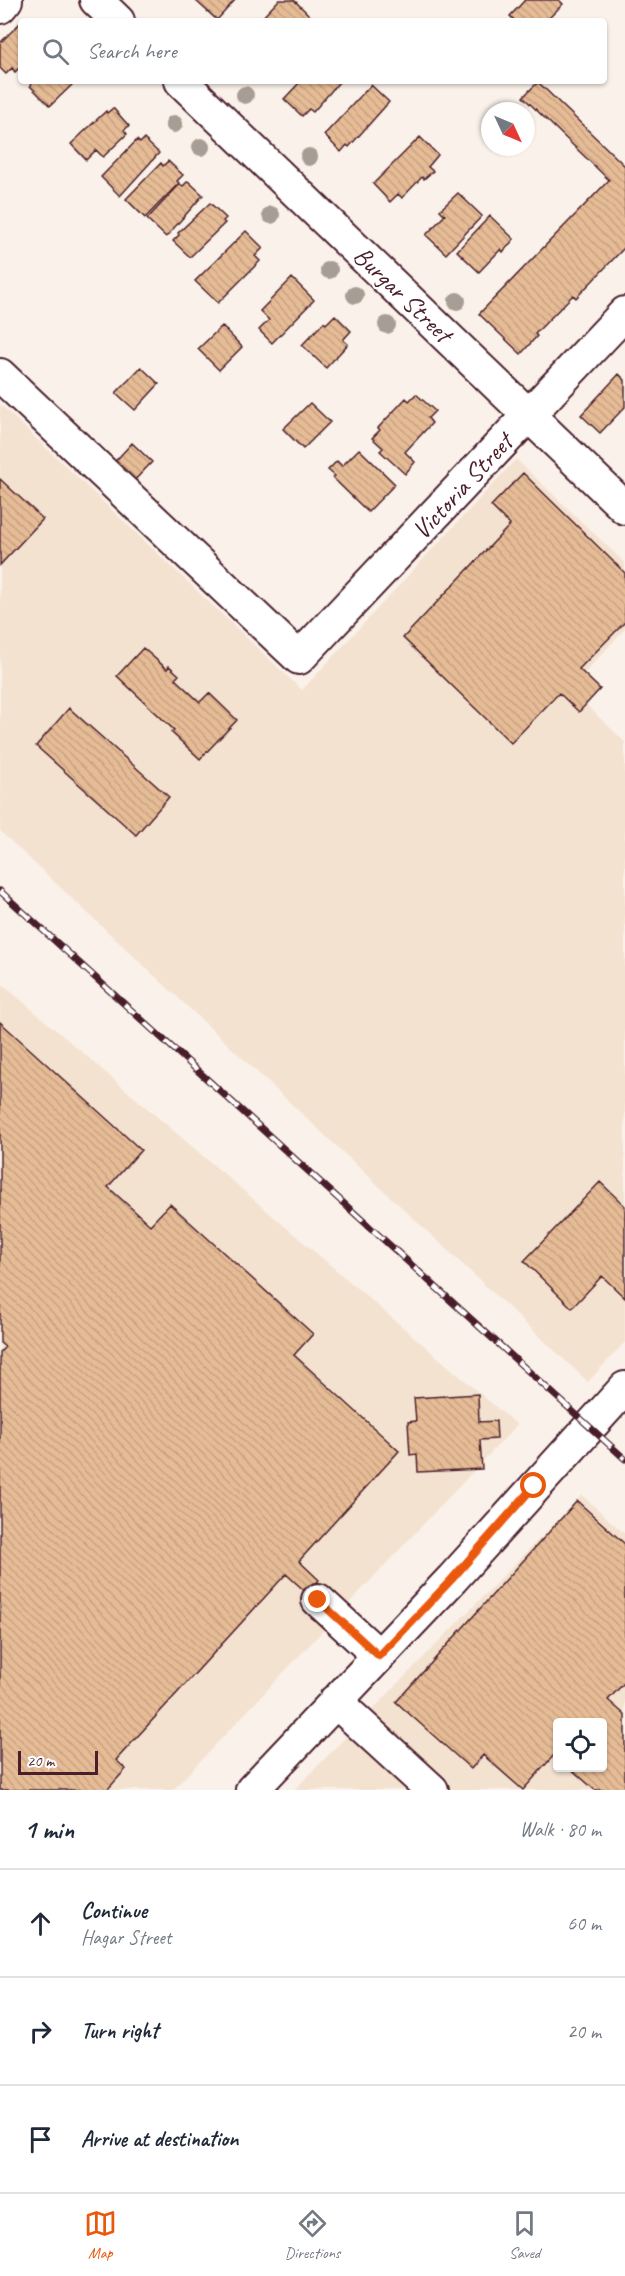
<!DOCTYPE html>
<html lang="en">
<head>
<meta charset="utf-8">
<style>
	:root { --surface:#fff; --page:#f2f2f3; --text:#1f2937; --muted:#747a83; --line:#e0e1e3; --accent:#ea580c }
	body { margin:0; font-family:Caveat,sans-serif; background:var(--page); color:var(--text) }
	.controls { position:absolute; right:18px; bottom:18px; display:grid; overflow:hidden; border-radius:6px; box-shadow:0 2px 4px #0004 }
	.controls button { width:54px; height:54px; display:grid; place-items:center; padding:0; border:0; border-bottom:2px solid var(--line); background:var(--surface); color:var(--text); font:30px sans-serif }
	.compass { position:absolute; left:481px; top:102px; width:54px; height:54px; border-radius:50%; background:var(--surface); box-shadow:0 2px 4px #0004; rotate:134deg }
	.scale { position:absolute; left:18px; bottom:15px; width:80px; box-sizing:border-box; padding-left:6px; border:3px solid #4a1f2b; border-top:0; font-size:16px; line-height:21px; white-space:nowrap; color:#4a1f2b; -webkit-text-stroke:4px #fff; paint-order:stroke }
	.stop { position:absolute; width:18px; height:18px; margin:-14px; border:4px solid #ea580c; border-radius:50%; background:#fff }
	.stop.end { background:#ea580c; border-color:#fff; box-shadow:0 2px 6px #0008 }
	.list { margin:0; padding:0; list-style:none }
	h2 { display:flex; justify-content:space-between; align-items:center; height:78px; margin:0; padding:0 24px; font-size:26px }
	h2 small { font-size:20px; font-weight:400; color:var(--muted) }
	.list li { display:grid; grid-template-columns:39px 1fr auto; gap:18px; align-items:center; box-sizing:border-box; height:108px; padding:0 24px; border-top:2px solid var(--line) }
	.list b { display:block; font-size:22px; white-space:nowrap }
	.list p { margin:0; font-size:20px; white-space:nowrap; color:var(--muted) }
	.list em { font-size:20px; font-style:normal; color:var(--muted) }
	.icon { flex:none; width:33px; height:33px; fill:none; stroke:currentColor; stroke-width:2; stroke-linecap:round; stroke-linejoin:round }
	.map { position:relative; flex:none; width:625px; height:1790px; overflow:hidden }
	.search { position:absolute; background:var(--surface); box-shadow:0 2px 4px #0004; left:18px; right:18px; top:18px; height:66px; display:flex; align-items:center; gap:15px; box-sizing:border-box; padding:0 21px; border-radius:6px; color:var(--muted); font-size:22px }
	.sheet { height:402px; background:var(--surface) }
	nav { display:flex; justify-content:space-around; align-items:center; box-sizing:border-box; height:84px; border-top:2px solid var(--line); background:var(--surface); font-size:16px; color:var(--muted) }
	nav a { display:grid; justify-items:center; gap:3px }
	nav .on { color:var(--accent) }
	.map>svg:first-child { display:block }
</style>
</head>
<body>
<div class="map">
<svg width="625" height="1790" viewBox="0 0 625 1790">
	<defs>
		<pattern id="building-back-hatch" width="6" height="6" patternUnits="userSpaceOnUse" patternTransform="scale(1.5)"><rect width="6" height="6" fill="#e6bc96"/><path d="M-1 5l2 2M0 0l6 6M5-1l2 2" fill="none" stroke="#c7a181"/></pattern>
	</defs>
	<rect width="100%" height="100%" fill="#faf2ea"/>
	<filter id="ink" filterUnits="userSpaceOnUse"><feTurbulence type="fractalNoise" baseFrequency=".0167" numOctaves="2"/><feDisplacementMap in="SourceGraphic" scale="12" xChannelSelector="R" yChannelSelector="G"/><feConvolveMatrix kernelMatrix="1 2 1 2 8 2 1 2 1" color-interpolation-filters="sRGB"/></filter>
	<g filter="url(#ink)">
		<path fill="#f4e2d1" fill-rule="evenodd" d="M0,404L302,690L516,459L625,563V629L570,689L625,742V1342L588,1382L0,831Z
			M0,982L517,1425L173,1790H0Z
			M582,1495L625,1534V1790H294ZM558,1722H602V1768H558Z"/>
		<path fill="url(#building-back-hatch)" stroke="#4a1f2b" stroke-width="1.5" d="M195,0H235L217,20Z
			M279,0H294L315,21H259Z
			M525,0H559L563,4L546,21H515L510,16Z
			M21,22V66L15,72L12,68L6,74L0,68V43Z
			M34,81H74L75,82L50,106L30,86Z
			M301,81H340L313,112L309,109L302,116L284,99Z
			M538,82L625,166V247L576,298L573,295L535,334L537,336L521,354L479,314L609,180L523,97Z
			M371,85L389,102L349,147L347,145L341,152L324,135Z
			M113,108L129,126L124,130L127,134L103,157L96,150L86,160L71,144L106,111L107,113Z
			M420,137L438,155L428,167L433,171L424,179L422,177L402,198L398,194L390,202L373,184Z
			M144,139L159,153L120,196L101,177L137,140L140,143Z
			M168,161L183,175L177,181L179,183L145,218L126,199L161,163L163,166Z
			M188,181L203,195L166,237L147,219L180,184L183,186Z
			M458,193L482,216L446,254L426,235L445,215L440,210Z
			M210,203L226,218L223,221L225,223L190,257L173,241L179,235L178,233Z
			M490,216L514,239L503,252L501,249L479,272L457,251Z
			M246,231L263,248L255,256L260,261L218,303L195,281Z
			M292,278L314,300L272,343L259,330L269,320L260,311Z
			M335,315L351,331L343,340L348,344L326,368L302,345L324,322L326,324Z
			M222,326L242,347L219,370L198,349Z
			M141,367L159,384L135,410L116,393Z
			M619,374L625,380V407L600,433L581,415Z
			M416,394L435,411L428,418L432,423L405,452L415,462L405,474L380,451L383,448L372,438L380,430L378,428L406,398L409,401Z
			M310,403L330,422L303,449L283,429Z
			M132,443L152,462L129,486L109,468Z
			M359,449L395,484L368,512L333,478L335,476L328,470L337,461L342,466Z
			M523,473L625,573V622L579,669L600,689L579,712L559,693L511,743L403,638L510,525L491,506Z
			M0,479L43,519L0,565Z
			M143,648L167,669L169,666L179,675L175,679L200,702L209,693L237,720L200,759L171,732L174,730L117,676Z
			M69,708L169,797L136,835L36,746Z
			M0,1022L141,1150L108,1187L150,1225L170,1204L313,1334L294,1355L399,1451L299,1561L319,1580L307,1593L286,1574L116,1760L126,1769L107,1790H0V1352L5,1347L0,1343Z
			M600,1182L625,1206V1298L602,1276L572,1308L524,1261Z
			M478,1394L479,1422L496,1421L497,1439L480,1440L482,1469L418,1472L417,1454L410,1455L408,1422L416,1421L414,1398Z
			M577,1501L625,1544V1682L608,1700L625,1715V1790H595L570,1768H602V1722H558V1757L555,1754L523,1790L483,1755L471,1769L396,1702Z"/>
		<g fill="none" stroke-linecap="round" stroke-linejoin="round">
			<defs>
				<path id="minor" d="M96,0L118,21
					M0,7L6,0
					M181,81L625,508
					M0,375L299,658L625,313
					M318,1600L379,1656
					M335,1701L432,1790
					M252,1790L452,1579L625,1388"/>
			</defs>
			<use href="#minor" stroke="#4a1f2b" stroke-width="36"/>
			<use href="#minor" stroke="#fff" stroke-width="32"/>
			<defs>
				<path id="rail" d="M0,891L625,1459"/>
			</defs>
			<use href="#rail" stroke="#4a1f2b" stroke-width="7"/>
			<use href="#rail" stroke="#fff" stroke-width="4.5" stroke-dasharray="14" stroke-linecap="butt"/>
		</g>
		<g fill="#a79d95">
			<circle cx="245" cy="95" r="9"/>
			<circle cx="174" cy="124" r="9"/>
			<circle cx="201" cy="147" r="9"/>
			<circle cx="309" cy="157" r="9"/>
			<circle cx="271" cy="215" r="9"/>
			<circle cx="329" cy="270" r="9"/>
			<circle cx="355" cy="295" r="9"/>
			<circle cx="457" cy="301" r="9"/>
			<circle cx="387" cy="325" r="9"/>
		</g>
	</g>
	<g fill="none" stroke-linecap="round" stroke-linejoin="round" filter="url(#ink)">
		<path stroke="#ea580c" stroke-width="8" d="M318,1600L379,1656L452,1579L534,1486"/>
	</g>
	<g text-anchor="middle" stroke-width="4.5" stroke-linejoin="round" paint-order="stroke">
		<g font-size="26" fill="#4a1f2b" stroke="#fff">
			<text transform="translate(403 294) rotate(44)" y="9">Burgar Street</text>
			<text transform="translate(462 486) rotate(-47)" y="9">Victoria Street</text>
		</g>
	</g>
</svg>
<div class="controls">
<button><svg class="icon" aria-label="locate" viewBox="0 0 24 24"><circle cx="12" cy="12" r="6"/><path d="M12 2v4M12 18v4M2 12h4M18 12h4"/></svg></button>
</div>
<svg class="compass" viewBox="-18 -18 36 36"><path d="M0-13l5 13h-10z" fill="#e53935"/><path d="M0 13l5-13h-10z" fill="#747a83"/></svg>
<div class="scale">20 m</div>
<div class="stop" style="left:534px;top:1486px"></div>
<div class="stop end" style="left:318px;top:1600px"></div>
<div class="search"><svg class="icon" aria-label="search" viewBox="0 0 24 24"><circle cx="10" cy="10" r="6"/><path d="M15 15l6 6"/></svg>Search here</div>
</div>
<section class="sheet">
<h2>1 min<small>Walk · 80 m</small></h2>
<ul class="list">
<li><svg class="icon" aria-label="ahead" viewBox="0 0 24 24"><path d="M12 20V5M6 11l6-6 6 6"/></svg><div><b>Continue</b><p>Hagar Street</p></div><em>60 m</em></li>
<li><svg class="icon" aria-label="right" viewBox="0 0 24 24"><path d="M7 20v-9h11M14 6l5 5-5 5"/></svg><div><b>Turn right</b></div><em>20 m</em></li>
<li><svg class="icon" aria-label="arrive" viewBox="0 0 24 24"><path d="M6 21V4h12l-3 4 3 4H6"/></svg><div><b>Arrive at destination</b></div></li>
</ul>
</section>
<nav>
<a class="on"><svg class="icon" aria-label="map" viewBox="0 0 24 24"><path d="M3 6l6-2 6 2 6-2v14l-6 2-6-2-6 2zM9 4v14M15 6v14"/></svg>Map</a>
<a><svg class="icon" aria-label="directions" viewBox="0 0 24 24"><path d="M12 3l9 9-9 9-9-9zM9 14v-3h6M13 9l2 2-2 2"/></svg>Directions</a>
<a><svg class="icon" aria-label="saved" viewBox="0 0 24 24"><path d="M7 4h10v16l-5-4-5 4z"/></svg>Saved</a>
</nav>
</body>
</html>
